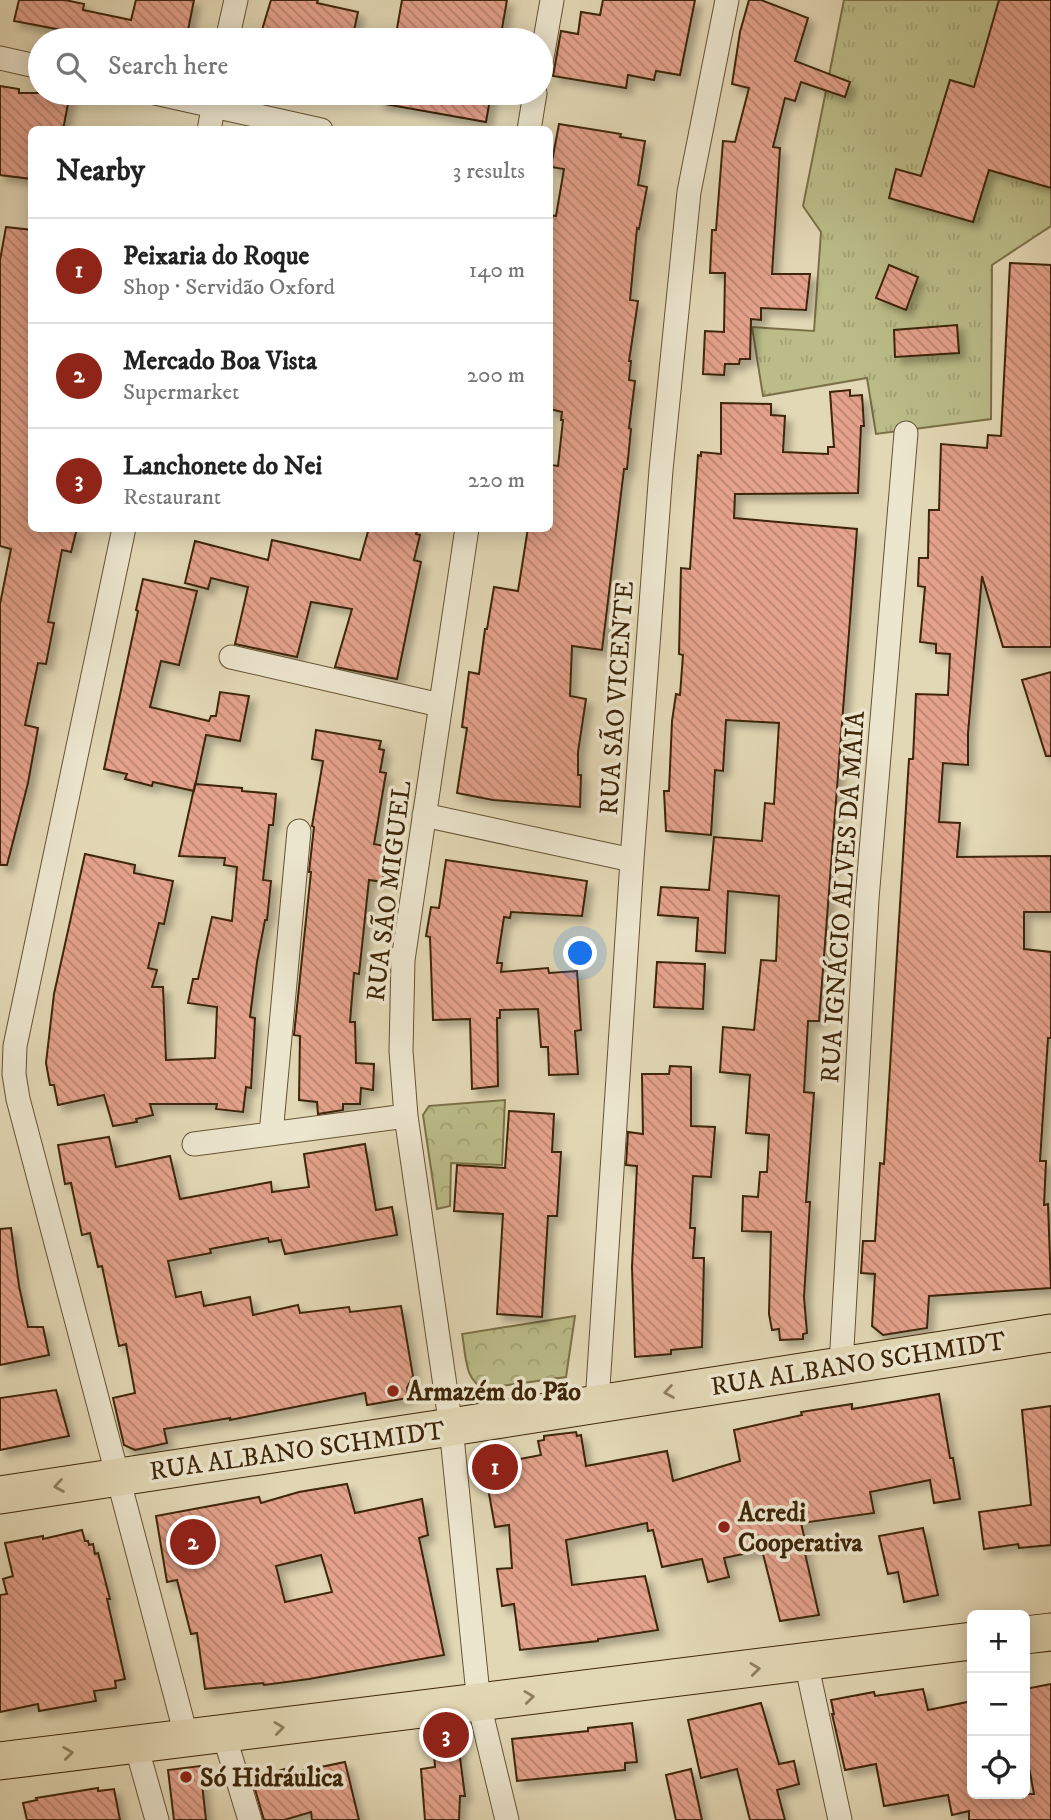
<!DOCTYPE html>
<html lang="en">
<head>
<meta charset="utf-8">
<style>
	:root { --surface:#fff; --page:#f2f2f2; --text:#222; --muted:#767676; --line:#e0e0e0; --accent:#8f2418 }
	body { margin:0; font-family:"IM FELL DW Pica",serif; background:var(--page); color:var(--text) }
	.controls { position:absolute; right:21px; bottom:21px; display:grid; overflow:hidden; border-radius:10px; box-shadow:0 4px 18px #0003 }
	.controls button { width:63px; height:63px; display:grid; place-items:center; padding:0; border:0; border-bottom:2px solid var(--line); background:var(--surface); color:var(--text); font:35px sans-serif }
	.you { position:absolute; left:581px; top:954px; width:24px; height:24px; margin:-18px; border:5px solid #fff; border-radius:50%; background:#1a73e8; box-shadow:0 0 0 10px #1a73e833 }
	.badge { display:grid; place-items:center; width:46px; height:46px; border-radius:50%; background:var(--accent); color:#fff; font-size:23px; font-weight:700 }
	.pin { position:absolute; translate:-50% -50%; border:4px solid #fff; box-shadow:0 2px 7px #0006 }
	.list { margin:0; padding:0; list-style:none }
	h2 { display:flex; justify-content:space-between; align-items:center; height:91px; margin:0; padding:0 28px; font-size:30px }
	h2 small { font-size:23px; font-weight:400; color:var(--muted) }
	.list li { display:grid; grid-template-columns:46px 1fr auto; gap:21px; align-items:center; box-sizing:border-box; height:105px; padding:0 28px; border-top:2px solid var(--line) }
	.list b { display:block; font-size:26px; white-space:nowrap }
	.list p { margin:0; font-size:23px; white-space:nowrap; color:var(--muted) }
	.list em { font-size:23px; font-style:normal; color:var(--muted) }
	.icon { flex:none; width:38px; height:38px; fill:none; stroke:currentColor; stroke-width:2; stroke-linecap:round; stroke-linejoin:round }
	.map { position:relative; flex:none; width:1051px; height:1820px; overflow:hidden }
	.search { position:absolute; background:var(--surface); box-shadow:0 4px 18px #0003; left:28px; top:28px; width:525px; height:77px; display:flex; align-items:center; gap:18px; box-sizing:border-box; padding:0 24px; border-radius:38px; color:var(--muted); font-size:26px }
	.panel { position:absolute; background:var(--surface); box-shadow:0 4px 18px #0003; left:28px; top:126px; width:525px; height:406px; border-radius:10px }
	.map>svg:first-child { display:block }
</style>
</head>
<body>
<div class="map">
<svg width="1051" height="1820" viewBox="0 0 1051 1820">
	<defs>
		<pattern id="grass-tufts" width="24" height="20" patternUnits="userSpaceOnUse" patternTransform="scale(1.75)"><rect width="24" height="20" fill="#bbbc88"/><path d="M3 7l-1-3M5 7V3M7 7l1-3M15 17l-1-3M17 17v-4M19 17l1-3" fill="none" stroke="#a2a174"/></pattern>
		<pattern id="park-crowns" width="20" height="18" patternUnits="userSpaceOnUse" patternTransform="scale(1.75)"><rect width="20" height="18" fill="#bbbc88"/><path d="M2 6a3 3 0 1 1 6 0M12 15a3 3 0 1 1 6 0" fill="none" stroke="#a2a174"/></pattern>
		<pattern id="building-back-hatch" width="6" height="6" patternUnits="userSpaceOnUse" patternTransform="scale(1.75)"><rect width="6" height="6" fill="#e4a18b"/><path d="M-1 5l2 2M0 0l6 6M5-1l2 2" fill="none" stroke="#ba8370"/></pattern>
		<filter id="shadow"><feDropShadow dx="6" dy="6" stdDeviation="3.5" flood-color="#0004"/></filter>
	</defs>
	<rect width="100%" height="100%" fill="#e3d8b5"/>
	<filter id="stains"><feTurbulence type="fractalNoise" baseFrequency=".00286" numOctaves="4"/><feColorMatrix values="0 0 0 0 .2 0 0 0 0 .09 0 0 0 0 .02 0 0 0 .5 -.17"/></filter>
	<radialGradient id="worn" r=".72"><stop offset=".6" stop-color="#630" stop-opacity="0"/><stop offset="1" stop-color="#630" stop-opacity=".3"/></radialGradient>
	<path fill="url(#grass-tufts)" stroke="#7c7048" stroke-width="2" d="M844,0H1051V226L992,265L991,419L876,434L867,378L763,396L752,327L814,331L821,232L803,206Z"/>
	<path fill="url(#park-crowns)" stroke="#7c7048" stroke-width="2" d="M505,1100L502,1165L451,1163L450,1206L437,1209L423,1115L429,1106Z
		M575,1316L566,1377L486,1388C464,1384 466,1353 462,1334Z"/>
	<path fill="url(#building-back-hatch)" stroke="#3d2507" stroke-width="2" fill-rule="evenodd" filter="url(#shadow)" d="M19,0H65L84,4L83,10L131,20L136,0H194L186,40H131L79,29L78,33L14,21Z
		M271,0H318L317,3L358,12L352,40H259Z
		M402,0H507L500,40H395Z
		M603,0H695L680,75L656,71L654,80L628,75L626,88L553,76L561,31L578,34L581,12L600,15Z
		M749,0H761L808,18L795,61L850,82L845,97L801,82L795,101L785,98L773,147L780,148L772,274H810L806,310L761,308V320L751,319L750,359H740L739,364H725L724,375L703,374L705,331L724,332L725,273H710L712,230H716L723,141L735,142L749,88L732,84L740,32Z
		M999,0H1051V188L989,170L973,222L889,198L896,169L921,176L950,80L974,87Z
		M0,86L19,89V93H70L63,130H32V179L0,175Z
		M380,93H491L486,122L379,103Z
		M559,124L621,134L620,137L645,141L638,185L647,187L639,229L637,228L630,300L638,301L629,361H631L629,380L635,381L629,428L631,429L627,469H624L602,650L572,646L570,696L586,699L578,752V775H581L580,807L493,800L457,793L467,728L462,727L469,672L479,674L485,629H487L494,587L518,591L528,528H550V465L558,466L563,420H561L562,412L550,409V215L556,216L564,169L551,167Z
		M6,227L32,230V528H77L71,552L62,550L48,622L54,623L46,664L38,663L25,725L38,728L28,783L7,865H0V604L11,549L0,546V260Z
		M1010,263L1051,265V647H1003L982,576L968,733V765L943,763L939,822L960,823L957,857L1051,856V912H1024V949L1051,952V1038H1048L1040,1161H1046L1044,1205L1048,1204L1051,1288L929,1296L927,1328L883,1335L872,1326L875,1274L861,1273L863,1241H875L880,1163L884,1164L909,759H913L916,694L948,695L950,654L936,653V644L920,642L925,587L918,586L919,558H928L929,510H939L941,444L987,448L988,435L1001,436Z
		M889,265L918,277L906,310L876,298Z
		M957,325L959,353L895,357L894,330Z
		M850,390V396L862,395L864,426H861L858,493L735,494L734,518L857,529L819,1021H808L804,1092L814,1093L806,1202H810L804,1297L807,1333L803,1334V1339L780,1340L779,1329L772,1330L769,1314L771,1232L742,1231L743,1196L758,1197L760,1172H767L769,1135L746,1133L750,1075L720,1072L723,1027L754,1030L761,960L776,961L779,896L728,891L725,953L696,951L698,918L658,915L661,887L709,890L714,837L762,841L765,803L774,804L779,723L726,720L723,771L715,770L711,835L666,831L664,791H669L672,721L676,694L680,695L683,655L679,654L681,568L690,569L698,455L701,456V452L721,454V403L771,404V415L785,416L783,452L828,454V447H834L830,392Z
		M369,528H418L416,534L420,535L414,560L421,562L397,679L335,667L352,609L311,602L297,657L235,644L248,587L211,578L208,589L185,583L195,541L268,560L272,540L360,560Z
		M143,579L197,591L179,665L161,661L150,707L209,721L211,716H216L220,692L249,696L240,741L206,735L194,791L153,782L152,786L125,779L127,774L104,769L138,611L136,610Z
		M1051,672V756H1046L1022,680Z
		M316,730L381,741L379,749L384,750L380,772L386,773L374,844L388,847L383,882L369,880L359,974L354,973L350,1022H355L356,1063L374,1064L373,1090L361,1088L360,1104H343V1110L318,1114L317,1102L299,1100L300,1036L294,1035L311,872H309L314,827L312,826L323,761L312,759Z
		M195,784L242,788V791L276,794L273,825H269L263,880L271,881L267,920H265L257,962L250,1017L255,1018L251,1088L246,1087L243,1112L216,1109L217,1104H150L153,1115L136,1119L137,1122L113,1126L104,1095L58,1105L54,1085H50L46,1063L54,994L85,854L135,865L134,873L173,881L164,924L159,923L148,968L157,970L152,987H163L166,1060L215,1058L217,1007L188,1003L193,979H198L212,917L232,921L237,867L224,865L225,858L179,856Z
		M446,860L587,881L582,916L511,912L510,918L504,917L497,963H502L501,972L548,968L549,973L577,971L581,1030L575,1031L578,1074L549,1075L548,1047H541L538,1009L500,1010V1018H497L498,1086L472,1089L470,1019L433,1020L430,937L426,936L431,907L439,908Z
		M657,962L705,964L703,1009L654,1007Z
		M670,1066L691,1067V1126L715,1127L711,1177L693,1176L690,1228H695L693,1258H704L702,1347L671,1350V1354L635,1357L632,1267L637,1166L626,1165L628,1132L643,1134L642,1074H669Z
		M509,1111L554,1114L552,1152H561L557,1216H548L542,1317L497,1314L503,1214L454,1211L457,1165L505,1168Z
		M109,1137L116,1167L170,1156L180,1199L271,1182L272,1192L309,1187L304,1154L365,1144L376,1210L392,1207L397,1235L285,1254L281,1240L269,1242L268,1238L210,1249L211,1253L168,1261L176,1297L201,1292L204,1306L250,1297L253,1315L298,1305L300,1313L349,1307L350,1312L401,1306L413,1376L407,1388L408,1398L367,1405L365,1393L230,1420V1418L164,1429L167,1443L135,1450L124,1445L113,1398L135,1393L126,1344L119,1346L102,1266L98,1267L90,1233L82,1235L71,1183L65,1184L58,1145Z
		M11,1228L19,1286L28,1327H43L49,1355L0,1365V1229Z
		M56,1390L69,1436L0,1450V1398Z
		M939,1394L950,1458H953L960,1499L934,1503L930,1480L870,1492L874,1513L801,1523L807,1549H804L819,1615L780,1621L762,1550L724,1558L729,1577L708,1582L702,1559L662,1567L653,1530L648,1531L647,1523L566,1540L572,1585L645,1576L658,1630L598,1639V1641L520,1650L514,1604L502,1606L497,1569L512,1568L509,1525L495,1527L484,1466L541,1455L538,1441L544,1440V1436L576,1432L577,1436L581,1435L586,1466L667,1451L673,1481L740,1461L734,1430L802,1415L801,1412L852,1404V1409Z
		M1051,1406V1545L1019,1548L1018,1544L984,1549L979,1512L1031,1505L1022,1410Z
		M347,1484L355,1513L422,1499L428,1535L419,1538L444,1655L309,1679L264,1685L263,1683L205,1689L197,1633L191,1634L177,1580L167,1582L156,1516L259,1497L261,1503L299,1492ZM321,1555L332,1592L285,1602L276,1566Z
		M923,1528L938,1595L904,1602L898,1572L888,1574L879,1536Z
		M82,1530L85,1541H88L89,1545L93,1544L95,1554L98,1553L110,1599H107L125,1679L115,1681L116,1688L94,1691L96,1701L39,1711L38,1704L0,1712V1595L7,1594L3,1579L13,1576L5,1543L43,1536V1539Z
		M1051,1684V1820H969V1811L952,1815L948,1795L884,1806L876,1764L845,1770L832,1714H834L831,1700L874,1692L875,1696L923,1689L928,1710L972,1701V1794H1034L1025,1746V1689Z
		M761,1703L779,1764L794,1761L799,1784L777,1790L785,1820H750L737,1769L701,1778L688,1720Z
		M632,1723L637,1762L625,1763V1770L517,1781L512,1739L588,1731V1728Z
		M459,1750L465,1796H460L459,1820H425L421,1769L435,1767L434,1752Z
		M345,1762L359,1820H312L311,1812L284,1820H264L252,1779L285,1769L287,1774Z
		M200,1766L206,1820H174L168,1770Z
		M691,1769L702,1820H676L666,1775Z
		M98,1788V1791L114,1789L120,1820H27L23,1803L37,1800L36,1798Z"/>
	<g fill="none" stroke-linecap="round" stroke-linejoin="round">
		<defs>
			<path id="minor" d="M227,40L236,0
				M0,58L40,67
				M541,63L552,0
				M155,93L321,130
				M209,130L216,93
				M529,130L535,93
				M124,528L15,1046L14,1074L18,1099L187,1739
				M467,528L403,960L401,1051L406,1116L451,1427L479,1704L507,1820
				M231,657L440,705
				M424,815L632,860
				M271,1134L299,831
				M194,1144L406,1116
				M841,1366L867,899L906,433
				M597,1403L632,860L661,470L689,192L727,0
				M806,1662L840,1820
				M224,1735L250,1820
				M136,1745L157,1820"/>
			<path id="primary" d="M0,1495L451,1427L1051,1333
				M1025,1635L1051,1632
				M0,1761L972,1641"/>
		</defs>
		<use href="#minor" stroke="#665232" stroke-width="25"/>
		<use href="#primary" stroke="#3d2507" stroke-width="39"/>
		<use href="#minor" stroke="#ede6cf" stroke-width="23"/>
		<use href="#primary" stroke="#e3d8b5" stroke-width="37"/>
	</g>
	<defs><path id="oneway-chevron" d="M-2-3.5L2.5 0L-2 3.5" fill="none" stroke-width="1.6" stroke-linecap="round" stroke-linejoin="round" transform="scale(1.75)"/></defs>
	<g stroke="#907e5e">
		<use href="#oneway-chevron" transform="translate(669 1392) rotate(171)"/>
		<use href="#oneway-chevron" transform="translate(59 1486) rotate(171)"/>
		<use href="#oneway-chevron" transform="translate(755 1669) rotate(-7)"/>
		<use href="#oneway-chevron" transform="translate(529 1697) rotate(-7)"/>
		<use href="#oneway-chevron" transform="translate(279 1728) rotate(-7)"/>
		<use href="#oneway-chevron" transform="translate(68 1753) rotate(-7)"/>
	</g>
	<g fill="#8f2418" stroke="#ede6cf" stroke-width="2.5">
		<circle cx="393" cy="1391" r="7"/>
		<circle cx="724" cy="1527" r="7"/>
		<circle cx="186" cy="1777" r="7"/>
	</g>
	<g text-anchor="middle" stroke-width="7" stroke-linejoin="round" paint-order="stroke">
		<g font-size="26" fill="#3d2507" stroke="#ede6cf">
			<text transform="translate(616 698) rotate(-86)" y="9">RUA SÃO VICENTE</text>
			<text transform="translate(388 891) rotate(-83)" y="9">RUA SÃO MIGUEL</text>
			<text transform="translate(842 897) rotate(-86)" y="9">RUA IGNÁCIO ALVES DA MAIA</text>
			<text transform="translate(858 1363) rotate(-9)" y="9">RUA ALBANO SCHMIDT</text>
			<text transform="translate(297 1450) rotate(-8)" y="9">RUA ALBANO SCHMIDT</text>
		</g>
		<g font-size="26" font-weight="bold" fill="#3d2507" stroke="#ede6cf" text-anchor="start">
			<text x="407" y="1400">Armazém do Pão</text>
			<text x="738" y="1521">Acredi<tspan x="738" dy="30">Cooperativa</tspan></text>
			<text x="200" y="1786">Só Hidráulica</text>
		</g>
	</g>
	<rect width="100%" height="100%" filter="url(#stains)"/>
	<rect width="100%" height="100%" fill="url(#worn)"/>
</svg>
<div class="controls">
<button>+</button>
<button>−</button>
<button><svg class="icon" aria-label="locate" viewBox="0 0 24 24"><circle cx="12" cy="12" r="6"/><path d="M12 2v4M12 18v4M2 12h4M18 12h4"/></svg></button>
</div>
<div class="you"></div>
<div class="pin badge" style="left:495px;top:1467px">1</div>
<div class="pin badge" style="left:193px;top:1542px">2</div>
<div class="pin badge" style="left:446px;top:1735px">3</div>
<div class="search"><svg class="icon" aria-label="search" viewBox="0 0 24 24"><circle cx="10" cy="10" r="6"/><path d="M15 15l6 6"/></svg>Search here</div>
<section class="panel">
<h2>Nearby<small>3 results</small></h2>
<ul class="list">
<li><span class="badge">1</span><div><b>Peixaria do Roque</b><p>Shop · Servidão Oxford</p></div><em>140 m</em></li>
<li><span class="badge">2</span><div><b>Mercado Boa Vista</b><p>Supermarket</p></div><em>200 m</em></li>
<li><span class="badge">3</span><div><b>Lanchonete do Nei</b><p>Restaurant</p></div><em>220 m</em></li>
</ul>
</section>
</div>
</body>
</html>
